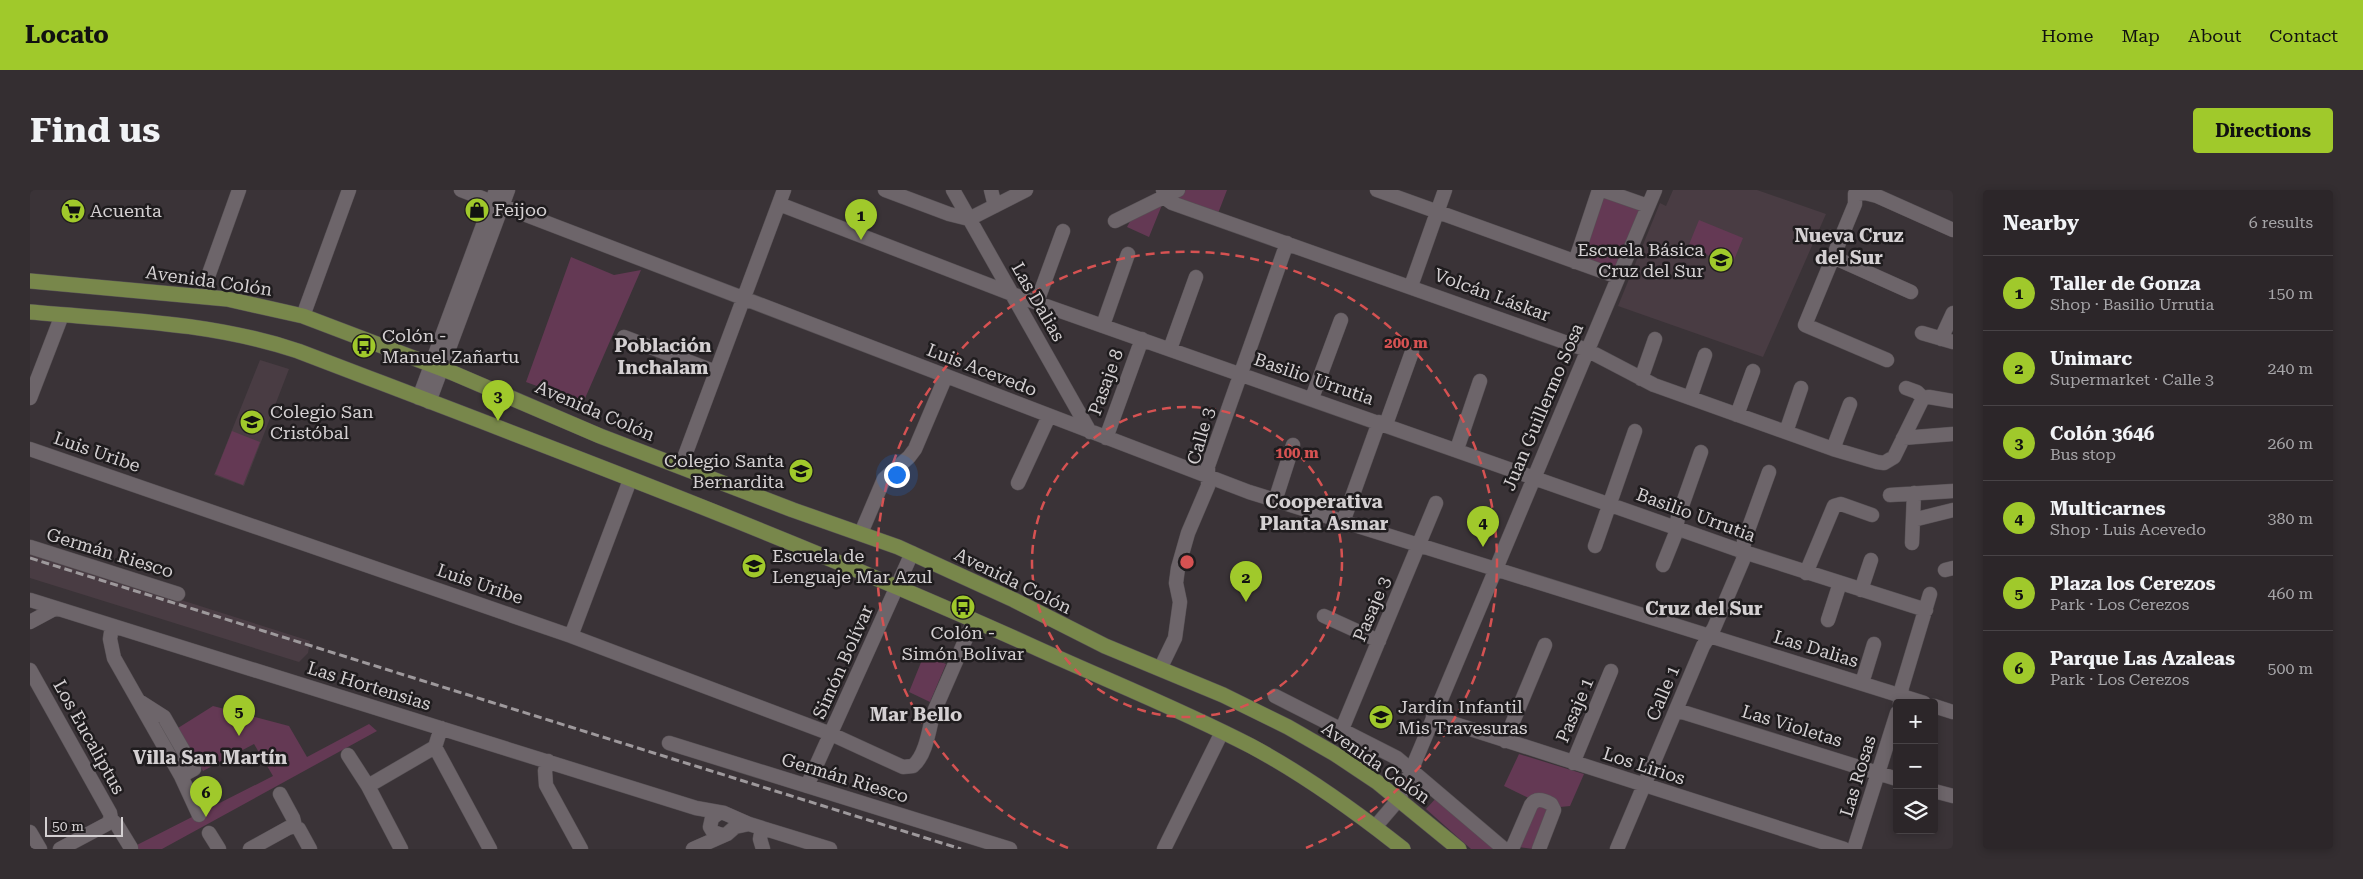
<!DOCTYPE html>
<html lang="en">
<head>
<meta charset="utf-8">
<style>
	:root { --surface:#2c2629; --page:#342e31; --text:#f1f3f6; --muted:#a6a5a8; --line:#484346; --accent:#a0c92b }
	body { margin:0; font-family:"Roboto Serif",serif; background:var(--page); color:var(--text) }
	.controls { position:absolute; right:15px; bottom:15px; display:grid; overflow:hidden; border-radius:5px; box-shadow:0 2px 8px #0003 }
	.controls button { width:45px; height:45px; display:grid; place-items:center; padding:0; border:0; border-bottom:1px solid var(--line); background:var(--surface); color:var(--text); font:25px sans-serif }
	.scale { position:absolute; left:15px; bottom:12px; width:78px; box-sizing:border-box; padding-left:5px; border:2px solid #d4d0d2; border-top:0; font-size:14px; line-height:18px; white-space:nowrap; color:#d4d0d2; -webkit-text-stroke:4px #1f1c1e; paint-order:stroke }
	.you { position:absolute; left:866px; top:284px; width:18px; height:18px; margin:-12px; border:4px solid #fff; border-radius:50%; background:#1a73e8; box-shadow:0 0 0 8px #1a73e833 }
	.badge { display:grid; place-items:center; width:32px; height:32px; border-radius:50%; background:var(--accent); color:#111; font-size:16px; font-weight:700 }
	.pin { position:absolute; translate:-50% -41px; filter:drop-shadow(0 1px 2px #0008) }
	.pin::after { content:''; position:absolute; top:26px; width:18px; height:15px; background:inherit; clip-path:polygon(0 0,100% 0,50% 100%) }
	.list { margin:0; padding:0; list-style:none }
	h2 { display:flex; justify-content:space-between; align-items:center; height:65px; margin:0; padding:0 20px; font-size:21px }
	h2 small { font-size:16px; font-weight:400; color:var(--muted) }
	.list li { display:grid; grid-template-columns:32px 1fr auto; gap:15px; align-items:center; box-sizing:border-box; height:75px; padding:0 20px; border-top:1px solid var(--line) }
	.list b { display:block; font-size:19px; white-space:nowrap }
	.list p { margin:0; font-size:16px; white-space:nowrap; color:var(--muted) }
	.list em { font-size:16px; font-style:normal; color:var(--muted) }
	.icon { flex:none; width:28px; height:28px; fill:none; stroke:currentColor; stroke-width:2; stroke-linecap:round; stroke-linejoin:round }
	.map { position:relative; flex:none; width:1923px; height:659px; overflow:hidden; border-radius:5px }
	header { display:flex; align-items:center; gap:30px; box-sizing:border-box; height:70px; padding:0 25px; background:var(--accent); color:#111 }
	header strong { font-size:24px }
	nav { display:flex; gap:28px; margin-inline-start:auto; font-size:18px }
	.intro { display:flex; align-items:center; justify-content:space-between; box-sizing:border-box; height:120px; padding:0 30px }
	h1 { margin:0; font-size:35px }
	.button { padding:12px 22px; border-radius:5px; background:var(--accent); color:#111; font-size:18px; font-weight:700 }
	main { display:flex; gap:30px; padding:0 30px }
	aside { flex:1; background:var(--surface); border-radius:5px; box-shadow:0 2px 8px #0003 }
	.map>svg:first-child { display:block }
</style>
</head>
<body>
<header>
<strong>Locato</strong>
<nav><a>Home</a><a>Map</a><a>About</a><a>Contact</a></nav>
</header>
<div class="intro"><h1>Find us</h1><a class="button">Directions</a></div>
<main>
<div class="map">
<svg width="1923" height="659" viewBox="0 0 1923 659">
	<rect width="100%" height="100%" fill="#3a3337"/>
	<path fill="#493c43" d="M1643,0H1727L1796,24L1733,167L1588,116L1630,13L1636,16Z
		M230,170L259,179L214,296L184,285Z
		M0,362L280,451L278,463L269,472L0,388Z"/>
	<path fill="#643954" d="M1156,0H1197L1187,26L1140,8Z
		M1571,2L1616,17L1586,85L1547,70Z
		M1134,10L1119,47L1097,37L1104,24Z
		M1669,30L1713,48L1702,75L1658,57Z
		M541,67L584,85L611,80L553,213L496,192Z
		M202,241L230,252L213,295L185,284Z
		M894,465L916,474L900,512L879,502Z
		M183,516L259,536L277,567L339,534L347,541L132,659H99L243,586L224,554L173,581L148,538Z
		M1489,564L1554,584L1540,616L1520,618L1503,659L1488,657L1505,611L1474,596Z
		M1407,607L1465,659H1441L1396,619Z"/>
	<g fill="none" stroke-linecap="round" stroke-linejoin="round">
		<defs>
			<path id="minor" d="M431,0L1219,302L1894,513
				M855,0L919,24L939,29L996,0
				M923,0L1060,242
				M961,0L965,16
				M1133,0L1135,8L1142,13L1557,160L1624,195L1803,259L1847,272L1854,273L1864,267L1893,208L1899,207L1923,211
				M1347,0L1588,87
				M1572,0L1618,16
				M1825,4V14L1775,135L1857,170
				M1825,4L1835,3L1847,6L1923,40
				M749,14L982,104L1714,362L1896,420
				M1085,31L1148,0
				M1803,67L1881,102
				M1545,72L1569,0
				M1381,96L1415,0
				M171,106L209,0
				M1007,112L1033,41
				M273,126L319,0
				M1073,135L1098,64
				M1892,143L1923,152
				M594,147L686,182
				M1911,149L1923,123
				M1140,159L1166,87
				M1611,189L1625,149
				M1876,198L1887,202L1893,208
				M0,208L32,125
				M389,208L466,0
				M1282,208L1311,130
				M1660,208L1675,165
				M399,212L478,0
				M1707,225L1723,181
				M1356,234L1382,162
				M1756,242L1771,198
				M1076,248L1112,149
				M1873,248L1923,244
				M0,259L541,446L801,544L873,577L883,576C896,565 899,540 903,524L944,430
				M1427,259L1450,191
				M1803,259L1820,214
				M651,276L754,0
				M988,293L1019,226
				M1860,305L1923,301
				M1245,311L1263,255
				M1883,330L1923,320
				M1313,332L1349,232
				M831,343L854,289L879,267L885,259L916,186
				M1882,353L1884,303
				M1565,356L1605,241
				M0,357L148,404
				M1633,375L1645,345L1648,327L1671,262
				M1915,380L1923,378
				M1776,383L1804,316L1811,314L1842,325
				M1831,400L1841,370
				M0,410L666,618L694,623L719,634L800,659
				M1294,426L1349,451
				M1798,430L1810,393
				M0,432L26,418
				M82,436L80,449L84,468L151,586L169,625
				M541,446L600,290
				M1130,479L1145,448L1150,412L1146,393L1148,378L1158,343L1178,296V276L1257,53
				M0,480L80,623L81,629L87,635L101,658
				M1832,493L1844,454
				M1245,506L1367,568L1474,659
				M109,511L134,527L164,579L151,586
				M1870,513L1872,497L1900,404
				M1904,516L1923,522
				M1646,520L1867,589
				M1403,527L1814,659
				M411,538L405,557L460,659
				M1312,539L1406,313
				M1475,551L1515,455
				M639,553L980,659
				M318,565L338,596L371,659
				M518,571L515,581L516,595L551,659
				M1543,573L1581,481
				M338,596L405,557
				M777,596L882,363
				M1904,601L1923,606
				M250,604L263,628L265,636L269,639L280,659
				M689,623L682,628L680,637L683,642L692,645
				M1345,637L1369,609L1373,600L1625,0
				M732,638L730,649L733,659
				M0,642L10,659
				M179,643L189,659
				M30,659L77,634L81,629
				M220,659L258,638L265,636
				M663,659L697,644L705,637L719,634
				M1134,659L1192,542
				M1482,659L1501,615C1506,607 1514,610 1521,614L1524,620L1509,659
				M1587,659L1673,456L1684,438L1713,370L1714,351L1739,282
				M1824,659L1867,523"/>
			<path id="major" d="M0,91L197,109L273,126L423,183L570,246L763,320L868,357L984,410L1075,456L1193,505L1258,537L1305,564L1347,592L1429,659
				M0,122C91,130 181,132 268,161C511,254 755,345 993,452C1069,487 1148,518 1221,556C1275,585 1325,621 1373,659"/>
		</defs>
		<use href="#minor" stroke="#575155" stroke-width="15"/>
		<use href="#major" stroke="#575155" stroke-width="16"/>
		<use href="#minor" stroke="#6d656a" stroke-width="14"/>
		<use href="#major" stroke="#78874b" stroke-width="15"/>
		<path stroke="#9e999c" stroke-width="3" stroke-dasharray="8 4" stroke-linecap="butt" d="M0,368L931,659"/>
	</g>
	<g fill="none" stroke="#d65252" stroke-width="2.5" stroke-dasharray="9 6">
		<circle cx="1157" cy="372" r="155"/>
		<path d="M1038 658A310 310 0 1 1 1276 658"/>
	</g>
	<defs>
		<symbol id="shop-disc" viewBox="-11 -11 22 22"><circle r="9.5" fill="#a0c92b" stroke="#1f1c1e"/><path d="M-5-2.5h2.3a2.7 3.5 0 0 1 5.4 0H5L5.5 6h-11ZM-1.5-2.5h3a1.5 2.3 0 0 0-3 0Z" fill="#111"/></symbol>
		<symbol id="supermarket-disc" viewBox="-11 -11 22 22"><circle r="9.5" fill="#a0c92b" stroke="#1f1c1e"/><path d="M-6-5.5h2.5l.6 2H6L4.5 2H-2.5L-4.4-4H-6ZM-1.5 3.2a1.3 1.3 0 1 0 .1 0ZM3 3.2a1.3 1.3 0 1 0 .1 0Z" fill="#111"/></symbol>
		<symbol id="school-disc" viewBox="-11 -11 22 22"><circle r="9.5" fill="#a0c92b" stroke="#1f1c1e"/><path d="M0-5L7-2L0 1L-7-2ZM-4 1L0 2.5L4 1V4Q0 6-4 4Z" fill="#111"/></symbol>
		<symbol id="bus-disc" viewBox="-11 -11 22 22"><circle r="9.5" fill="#a0c92b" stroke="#1f1c1e"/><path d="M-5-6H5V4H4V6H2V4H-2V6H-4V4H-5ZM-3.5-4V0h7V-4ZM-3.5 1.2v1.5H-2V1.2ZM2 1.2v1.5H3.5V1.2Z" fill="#111"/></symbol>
	</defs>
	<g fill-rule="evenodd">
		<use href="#shop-disc" x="433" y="6" width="28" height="28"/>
		<use href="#supermarket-disc" x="29" y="7" width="28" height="28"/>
		<use href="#school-disc" x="1677" y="56" width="28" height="28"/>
		<use href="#bus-disc" x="320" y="142" width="28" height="28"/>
		<use href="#school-disc" x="208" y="218" width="28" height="28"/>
		<use href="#school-disc" x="757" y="267" width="28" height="28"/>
		<use href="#school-disc" x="710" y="362" width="28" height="28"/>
		<use href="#bus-disc" x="919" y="403" width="28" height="28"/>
		<use href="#school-disc" x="1337" y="513" width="28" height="28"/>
	</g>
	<g text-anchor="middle" stroke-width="5" stroke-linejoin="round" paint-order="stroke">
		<g font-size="18" fill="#d4d0d2" stroke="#1f1c1e" text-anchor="start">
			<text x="464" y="26">Feijoo</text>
			<text x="60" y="27">Acuenta</text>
			<text x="1674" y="66" text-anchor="end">Escuela Básica<tspan x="1674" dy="21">Cruz del Sur</tspan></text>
			<text x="352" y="152">Colón -<tspan x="352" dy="21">Manuel Zañartu</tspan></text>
			<text x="240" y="228">Colegio San<tspan x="240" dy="21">Cristóbal</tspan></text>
			<text x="754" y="277" text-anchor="end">Colegio Santa<tspan x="754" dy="21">Bernardita</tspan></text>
			<text x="742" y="372">Escuela de<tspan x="742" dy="21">Lenguaje Mar Azul</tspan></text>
			<text x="933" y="449" text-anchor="middle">Colón -<tspan x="933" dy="21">Simón Bolívar</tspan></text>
			<text x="1368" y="523">Jardín Infantil<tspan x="1368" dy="21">Mis Travesuras</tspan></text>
		</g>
		<g font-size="18" fill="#d4d0d2" stroke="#1f1c1e">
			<text transform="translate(179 91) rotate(8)" y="6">Avenida Colón</text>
			<text transform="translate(1462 105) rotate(20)" y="6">Volcán Láskar</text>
			<text transform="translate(1008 112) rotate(60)" y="6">Las Dalias</text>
			<text transform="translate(952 180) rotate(21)" y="6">Luis Acevedo</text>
			<text transform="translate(1284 189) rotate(19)" y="6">Basilio Urrutia</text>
			<text transform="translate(1076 192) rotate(-70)" y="6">Pasaje 8</text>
			<text transform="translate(1513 217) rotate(-67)" y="6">Juan Guillermo Sosa</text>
			<text transform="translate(565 221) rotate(23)" y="6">Avenida Colón</text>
			<text transform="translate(1171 246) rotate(-74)" y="6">Calle 3</text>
			<text transform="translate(67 262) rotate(19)" y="6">Luis Uribe</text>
			<text transform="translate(1666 325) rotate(20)" y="6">Basilio Urrutia</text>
			<text transform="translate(80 363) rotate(17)" y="6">Germán Riesco</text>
			<text transform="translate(983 391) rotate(26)" y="6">Avenida Colón</text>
			<text transform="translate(450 394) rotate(19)" y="6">Luis Uribe</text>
			<text transform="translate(1342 419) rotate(-67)" y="6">Pasaje 3</text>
			<text transform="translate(1786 459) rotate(17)" y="6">Las Dalias</text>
			<text transform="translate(813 472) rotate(-66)" y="6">Simón Bolívar</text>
			<text transform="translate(339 496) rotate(17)" y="6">Las Hortensias</text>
			<text transform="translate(1633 503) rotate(-67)" y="6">Calle 1</text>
			<text transform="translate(1545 520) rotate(-67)" y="6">Pasaje 1</text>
			<text transform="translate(1762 536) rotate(17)" y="6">Las Violetas</text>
			<text transform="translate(59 547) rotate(61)" y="6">Los Eucaliptus</text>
			<text transform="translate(1346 573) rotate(35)" y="6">Avenida Colón</text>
			<text transform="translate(1614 576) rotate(18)" y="6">Los Lirios</text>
			<text transform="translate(1828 586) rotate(-73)" y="6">Las Rosas</text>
			<text transform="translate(815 588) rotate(17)" y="6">Germán Riesco</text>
		</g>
		<g font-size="19" font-weight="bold" fill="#d4d0d2" stroke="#1f1c1e">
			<text x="1819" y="52">Nueva Cruz<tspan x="1819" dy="22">del Sur</tspan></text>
			<text x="633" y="162">Población<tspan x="633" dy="22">Inchalam</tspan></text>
			<text x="1294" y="318">Cooperativa<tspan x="1294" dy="22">Planta Asmar</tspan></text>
			<text x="1674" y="425">Cruz del Sur</text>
			<text x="886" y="531">Mar Bello</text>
			<text x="180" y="574">Villa San Martín</text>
		</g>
	</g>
	<circle cx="1157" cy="372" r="8" fill="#d65252" stroke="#1f1c1e" stroke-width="2.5"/>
	<g font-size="15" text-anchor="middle" font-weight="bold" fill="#d65252" stroke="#1f1c1e" stroke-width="5" stroke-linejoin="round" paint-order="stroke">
		<text x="1376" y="158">200 m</text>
		<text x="1267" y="268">100 m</text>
	</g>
</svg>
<div class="controls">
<button>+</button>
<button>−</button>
<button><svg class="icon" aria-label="layers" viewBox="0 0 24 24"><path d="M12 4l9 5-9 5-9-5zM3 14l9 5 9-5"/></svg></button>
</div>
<div class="scale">50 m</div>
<div class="you"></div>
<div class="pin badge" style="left:831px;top:50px">1</div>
<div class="pin badge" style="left:1216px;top:412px">2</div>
<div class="pin badge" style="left:468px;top:231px">3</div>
<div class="pin badge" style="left:1453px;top:357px">4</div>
<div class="pin badge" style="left:209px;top:546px">5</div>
<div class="pin badge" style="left:176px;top:627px">6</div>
</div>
<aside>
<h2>Nearby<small>6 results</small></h2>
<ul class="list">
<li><span class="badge">1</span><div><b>Taller de Gonza</b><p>Shop · Basilio Urrutia</p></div><em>150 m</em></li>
<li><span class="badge">2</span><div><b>Unimarc</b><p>Supermarket · Calle 3</p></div><em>240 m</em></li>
<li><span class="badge">3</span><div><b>Colón 3646</b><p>Bus stop</p></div><em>260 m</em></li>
<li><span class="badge">4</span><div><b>Multicarnes</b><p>Shop · Luis Acevedo</p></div><em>380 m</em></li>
<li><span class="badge">5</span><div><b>Plaza los Cerezos</b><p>Park · Los Cerezos</p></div><em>460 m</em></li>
<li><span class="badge">6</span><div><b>Parque Las Azaleas</b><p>Park · Los Cerezos</p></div><em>500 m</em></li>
</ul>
</aside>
</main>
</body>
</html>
